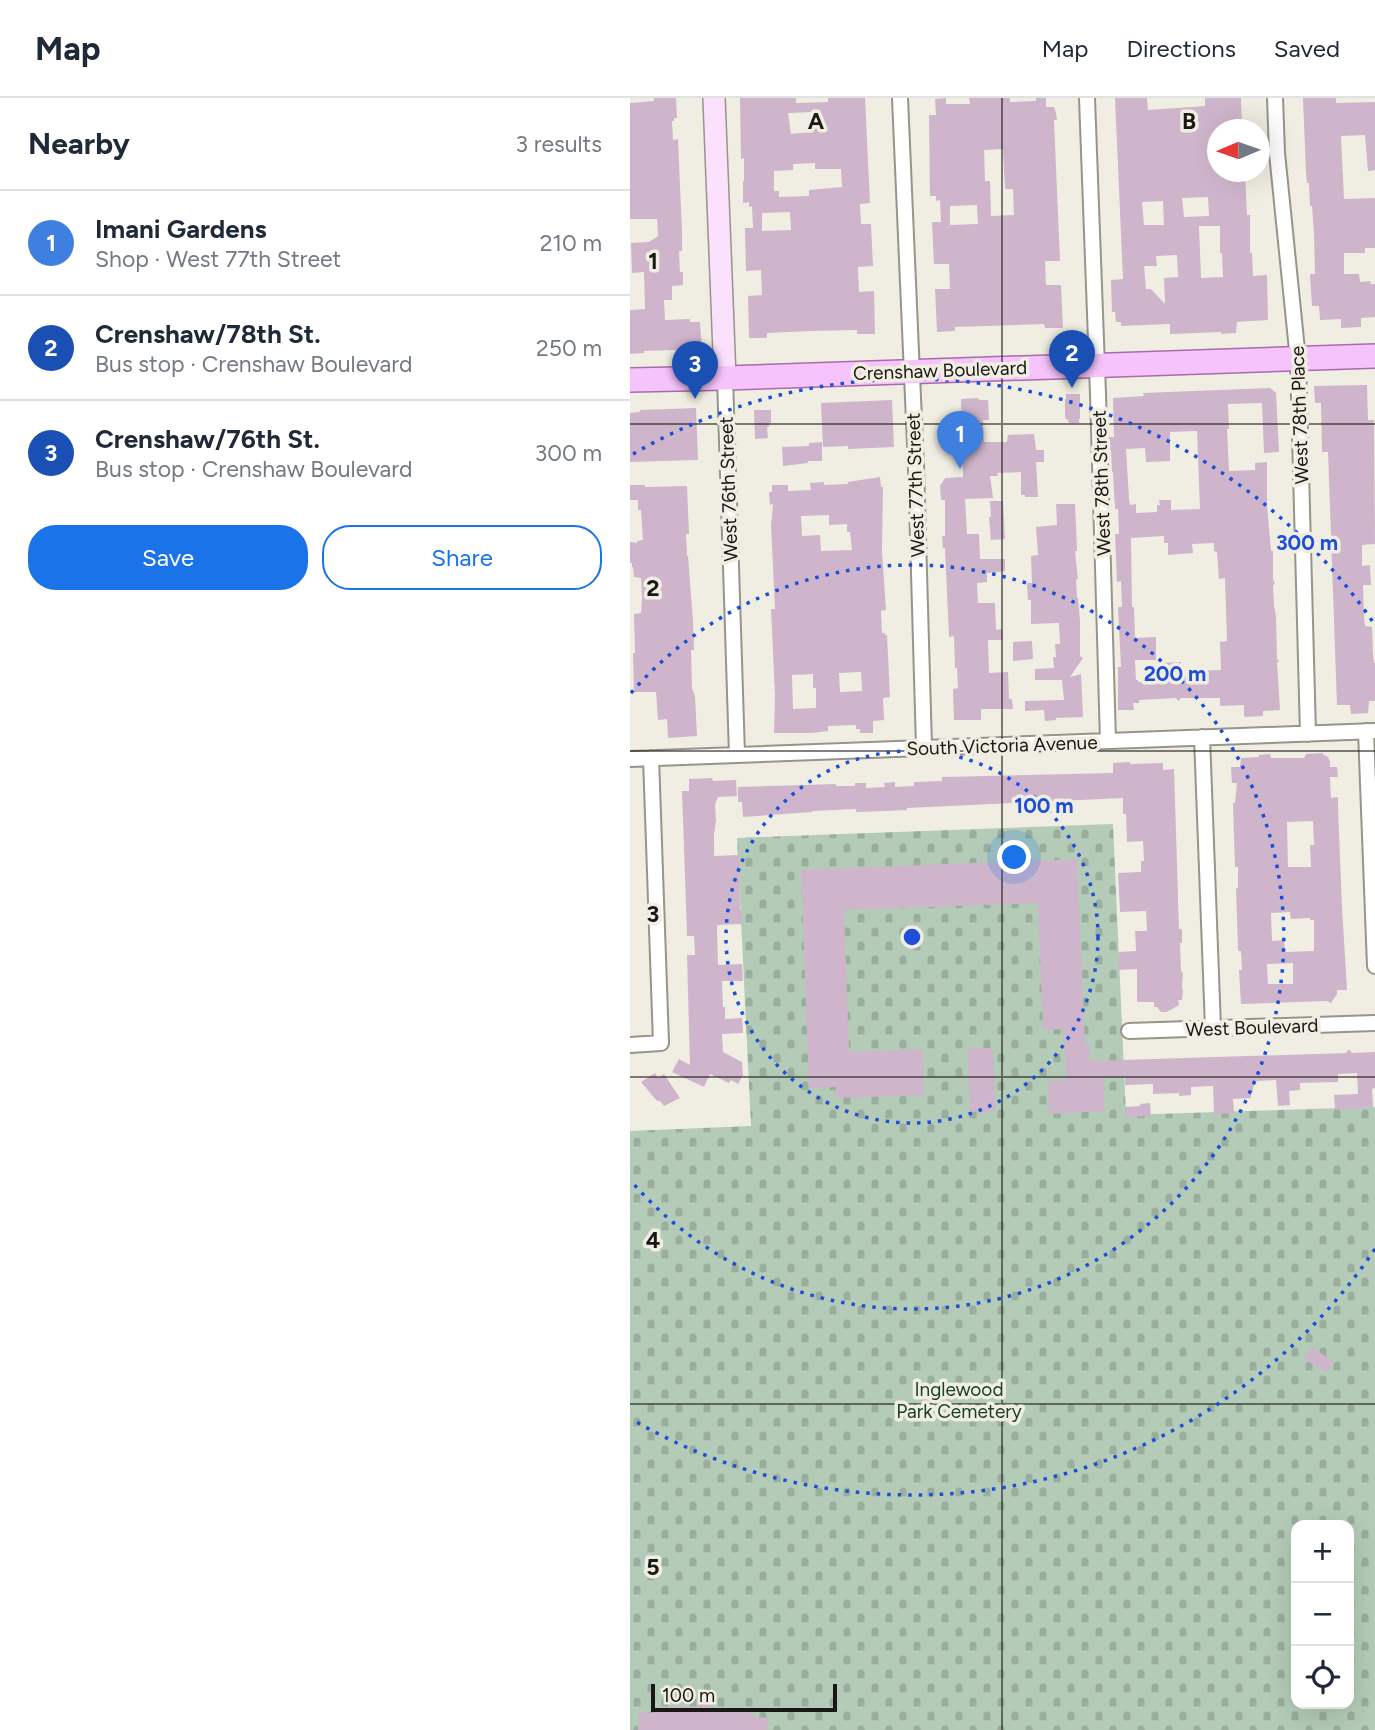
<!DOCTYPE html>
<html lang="en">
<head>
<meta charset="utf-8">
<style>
	:root { --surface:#fff; --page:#f6f6f7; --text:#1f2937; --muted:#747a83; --line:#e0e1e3; --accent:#1a73e8 }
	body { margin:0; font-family:Figtree,sans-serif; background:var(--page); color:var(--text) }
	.controls { position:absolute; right:21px; bottom:21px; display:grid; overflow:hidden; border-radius:14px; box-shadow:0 7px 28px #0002 }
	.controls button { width:63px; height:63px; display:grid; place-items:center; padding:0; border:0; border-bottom:2px solid var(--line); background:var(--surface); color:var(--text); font:35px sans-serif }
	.compass { position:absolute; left:577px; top:21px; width:63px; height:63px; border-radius:50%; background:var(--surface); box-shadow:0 7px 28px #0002; rotate:268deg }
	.scale { position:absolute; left:21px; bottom:18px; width:186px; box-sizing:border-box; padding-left:7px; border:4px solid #191814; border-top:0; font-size:19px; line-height:24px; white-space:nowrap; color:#191814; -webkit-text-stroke:5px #f0eee2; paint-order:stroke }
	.you { position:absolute; left:385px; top:760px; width:24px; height:24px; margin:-18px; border:5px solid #fff; border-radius:50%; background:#1a73e8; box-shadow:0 0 0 10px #1a73e833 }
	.badge { display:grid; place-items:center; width:46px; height:46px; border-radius:50%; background:var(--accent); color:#fff; font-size:23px; font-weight:700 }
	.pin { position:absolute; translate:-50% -58px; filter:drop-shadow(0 2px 4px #0008) }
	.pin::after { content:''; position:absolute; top:37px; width:24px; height:21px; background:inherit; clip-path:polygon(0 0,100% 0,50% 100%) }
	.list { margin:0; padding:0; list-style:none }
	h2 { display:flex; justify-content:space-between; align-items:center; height:91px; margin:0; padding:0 28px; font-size:30px }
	h2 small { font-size:23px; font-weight:400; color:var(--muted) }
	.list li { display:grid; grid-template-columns:46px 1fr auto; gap:21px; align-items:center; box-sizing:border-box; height:105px; padding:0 28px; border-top:2px solid var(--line) }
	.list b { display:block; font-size:26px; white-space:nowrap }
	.list p { margin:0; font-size:23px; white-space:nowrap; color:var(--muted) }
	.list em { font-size:23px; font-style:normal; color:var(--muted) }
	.actions { display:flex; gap:14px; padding:21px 28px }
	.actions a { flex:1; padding:16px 0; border:2px solid var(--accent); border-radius:28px; text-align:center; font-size:24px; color:var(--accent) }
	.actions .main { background:var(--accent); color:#fff }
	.icon { flex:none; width:38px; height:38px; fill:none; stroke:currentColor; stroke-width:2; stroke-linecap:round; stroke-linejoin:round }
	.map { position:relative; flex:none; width:745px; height:1632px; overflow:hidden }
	header { display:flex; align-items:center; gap:42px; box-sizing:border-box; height:98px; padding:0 35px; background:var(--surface); border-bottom:2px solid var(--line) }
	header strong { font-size:33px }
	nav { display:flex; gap:38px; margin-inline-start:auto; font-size:24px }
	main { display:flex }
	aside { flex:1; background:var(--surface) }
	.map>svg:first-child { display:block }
</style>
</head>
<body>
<header>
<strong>Map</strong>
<nav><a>Map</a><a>Directions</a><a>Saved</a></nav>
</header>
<main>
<aside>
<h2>Nearby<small>3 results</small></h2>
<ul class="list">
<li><span class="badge" style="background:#3f7fe0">1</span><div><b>Imani Gardens</b><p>Shop · West 77th Street</p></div><em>210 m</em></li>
<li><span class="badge" style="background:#1a4fb4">2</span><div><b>Crenshaw/78th St.</b><p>Bus stop · Crenshaw Boulevard</p></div><em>250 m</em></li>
<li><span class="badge" style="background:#1a4fb4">3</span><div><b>Crenshaw/76th St.</b><p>Bus stop · Crenshaw Boulevard</p></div><em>300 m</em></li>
</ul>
<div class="actions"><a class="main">Save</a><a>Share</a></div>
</aside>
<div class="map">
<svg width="745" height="1632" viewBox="0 0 745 1632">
	<defs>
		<pattern id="cemetery-stones" width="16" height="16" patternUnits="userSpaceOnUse" patternTransform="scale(1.75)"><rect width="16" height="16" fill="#b3cbb7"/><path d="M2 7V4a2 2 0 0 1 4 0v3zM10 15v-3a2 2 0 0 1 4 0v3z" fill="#99ae9c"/></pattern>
	</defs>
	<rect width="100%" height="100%" fill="#f0eee2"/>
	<path fill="url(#cemetery-stones)" fill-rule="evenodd" d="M483,726L496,1017L745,1009V1632H0V1033L121,1028L107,740ZM666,1427H719V1606H666Z"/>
	<path fill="#ceb5cb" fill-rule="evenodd" d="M24,0H46L47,20H44V23H42L43,42L48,41L52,134V153H49L50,174H53V187L42,188V202H34L35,222L60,221V224H70L72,251L14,253V255L0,256V212L15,211L14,174L2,175L1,145L19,144L28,138L27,121H0V5L24,3Z
		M110,0H166V5L198,4V0H235L240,105L230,106L231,126H241L243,168L228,169L229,194L244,193L245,236H227V232L181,233L137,235V240H119L118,198L132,197L131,172L116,173L115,130H123L122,108L119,109V104L113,105V84L114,82V60L111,61ZM183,14V34L161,36L158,15ZM185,65V71H211L212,89L179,92V98L149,99V93H144V73L163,72V66ZM160,114L161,132L132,133V115Z
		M316,0V6H340L339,0H380V4L406,3V0H416V9H424L426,15L427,22H424L430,163H415L416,187H431L433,230H415L414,226L325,229V233L307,234L305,191H320L319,166H304L302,124H311L310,102L306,103V98H300L299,17H306L305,1ZM373,51L375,91H383L384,117L361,118L360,83H355L354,52ZM347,107L348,126L320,127V108Z
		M485,0H517L518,12L575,8V0H611L612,32H587V74H615L617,117H620V155H622L623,178L637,177L638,222L607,224L606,235L591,236V234L540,236V226L491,228V224H486L485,214H482L481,182L493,181ZM578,99L579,118L554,119L552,100ZM533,103L534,127H514L512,104ZM569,128H590V155H592L593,179L571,180ZM547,157L548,179L534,180L535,206L521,191H516L514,168H527L526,158Z
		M673,0H706V5L745,4V72L738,73L735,37L711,38L714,101L745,100V150H735V155H714V176H729L730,184L740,183L741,186H745V219L731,220V229L711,230V221L690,222L689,208H682L680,176H685L684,136L682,108H680L679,85H677L676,75Z
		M737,287L738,322H744L745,446L732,447V468L740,467L741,487H733L734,519L735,528L742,529L743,556L744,565H745V603H739L738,615L721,616L720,607H707L698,354H692L691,305H685L684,288Z
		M640,290L646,295L649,354L634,355L632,305L598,306L599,331H597L599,373L625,372V365L637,364V407L641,453H643V482L645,485L643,488L644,508L646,518L647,561L649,563L647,565L650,612L633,613V618L616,619L614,618V607L590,608V600H551L548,603L546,600L509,602V605H503L504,612H488V569H491L488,509H492L491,483L487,484L485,436H489L488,411H485L483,374H482L481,352H479V339H484L483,300L514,298L513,295ZM567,333L570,411L541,412V402H529L530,407H527V414L506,415V406L500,407L499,401L496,351L515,350L516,364L540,363V334ZM534,438V445H538V457L563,455L562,446L584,445V453L587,454L589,481L595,480L597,543L590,544L591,572L551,573V564L530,565L531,583L508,584V582H506L505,562H526V539L505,540L504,509H502L501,440Z
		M436,296H450V321H449V325H439L438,322L435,320V301H436Z
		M348,300L349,302H358L359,322H353L354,344H377L378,337L404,336L406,352H414V364H406L408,399H395V397H391V374L367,375L368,378H360L363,400L335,401L337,436H349L350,461H375V473L357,475V484L347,485L348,505H365L366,532L372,531L373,542H358L359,575L378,574L379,601H382L383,611H351V622H324L323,591L328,590L327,570H325L324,538L319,539L315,450H313L312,438H315V402H311L310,388L315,380L333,379L331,301Z
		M262,302L264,349L218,351V348L193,349L191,305Z
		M66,310L68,362L0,364V315L10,314V312Z
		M124,312H141V325H139V329H137L138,340L125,341Z
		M192,344V363H178V365L153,368L152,349L179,348V345Z
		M250,379L251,389H253L252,453L256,512L251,513L252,535H255V537H257L260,599L253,600L254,622L243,623V635H230V631H226V627L198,628V633L182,635H144L145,598L141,511H145L141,427L143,406L140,407L139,394H142V387H158V393L181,392L180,385L194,384V387L218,386V384ZM199,417V427L217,426V434H220L222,452L191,453L190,437L172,438L171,418ZM231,574L232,593L210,594L209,575ZM183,576V590H186V610L163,611L162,577Z
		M0,387H15V389L57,388L59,436H56L57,458H58L63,523L64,552H61L62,590L65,598L67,638L38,640L37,621L28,622L26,594H4L3,555H5L4,516L11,515L12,500L11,480L4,479L3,469H2V465H0V444L7,445V443L13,442L11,412H8V402H0Z
		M360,403H373L375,441L361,442L359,419H361Z
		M426,406H445L447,453H445L448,481H446L447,500H448L450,523V558L453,560L440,579L451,576L453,619L426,620V622L415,623L414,612L395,613V603L434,602L432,582H405V571L424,570L423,559H426L425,546H430L429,525L401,526V502H398L397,485H402L401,458L408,457L406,429L427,427Z
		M402,543L403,561L383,563V544Z
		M693,655V657L697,658L700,663V669H707L708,679H700L701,700L708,699V709L712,809L717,892H707V896L701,905L697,903L611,906L609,872H612L611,853H608L606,790H608V769H605L603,705H605L607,685H602L601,669H610L611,660L629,659V657L640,656L641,660H674L676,656ZM683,723L684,747H680V749L681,769H658L657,724ZM660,814L661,821L680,820V822H684V853L655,854L654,842L642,843L641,815ZM663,865V886H638L637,866Z
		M500,664V666L533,665V672L544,671L549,831H552V845H550L551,873L553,875L552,890L553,893L552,902H548L549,907L537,914H531L527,909H524V904H507V871L488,872L489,854L506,853L505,833H517L516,813L490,814L488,775L511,774V763H514L513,743L497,744L496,716H493V700L277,710V712L256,713L226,714V711L182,713V714L113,719L112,704H108V689L206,686V688H225V685H236V690L255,689L254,685L265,684V689L284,688V684L312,683V679L483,675V665Z
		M82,680L83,683L106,682L107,698L88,699L85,706L86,723L84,736V758L109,757L110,812H112V826L87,827V832L88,867L112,866L113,883H92L93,909H95V921L112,920L113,935L92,936L93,954L112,964L113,977L108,986L101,982L99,985L80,976L74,989L42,974L49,961L60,967L57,857H65L64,838H57V836L52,693H59V681Z
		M447,761L455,946L459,945L460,963L716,955L719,951L722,955L745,954V990L742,991L743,1009L705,1012L704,997L728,996L727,975L708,976V984L670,985V992L659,993L660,1007L648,1008L646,982L624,983V989H623V994H621V1000L603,1001L604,1015L584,1016L583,988L561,989V997L549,998V995L523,996V986L495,987V979L473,980L475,1013L419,1016L418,983L436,982L434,931L413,932L408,805L214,812L219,954L292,951L294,997L206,1000V989L179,990L171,772Z
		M338,950H363L365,1013L340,1014Z
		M25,975L28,980L34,976L50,1000L34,1008L30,1003H27L11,984Z
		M520,1005L521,1018L495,1019V1009L510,1008V1006Z
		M682,1249L704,1264L697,1275L674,1261Z
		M68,1606L80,1607L79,1609L108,1611V1614L123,1615V1619L138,1620L137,1632H8L9,1614L24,1615V1611H39V1608L68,1609Z"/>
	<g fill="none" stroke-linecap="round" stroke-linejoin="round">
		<defs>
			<path id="street" d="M270,0L286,369L294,649
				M457,0L468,296L478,643
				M645,0L647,55L668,262L678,636
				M95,280L107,657
				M736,633L745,868
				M572,639L583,930
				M0,661L745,633
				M499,933L745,925
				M0,947L31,945L21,660"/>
			<path id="secondary" d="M84,0L95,280"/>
			<path id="primary" d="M0,282L95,280L745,258"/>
		</defs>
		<use href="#street" stroke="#97948a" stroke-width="18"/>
		<use href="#secondary" stroke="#97948a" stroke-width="24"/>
		<use href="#primary" stroke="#a66daa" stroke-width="26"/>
		<use href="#street" stroke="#fff" stroke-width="14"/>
		<use href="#secondary" stroke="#fbe1fe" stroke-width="21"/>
		<use href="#primary" stroke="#f7c3fc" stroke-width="23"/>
	</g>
	<path fill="none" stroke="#191814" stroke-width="2" stroke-opacity="0.55" d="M372,0V1632M0,326H745M0,653H745M0,979H745M0,1306H745"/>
	<g fill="none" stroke="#1d4ed8" stroke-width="3.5" stroke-dasharray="3.5 7">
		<circle cx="282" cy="839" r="186"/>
		<path d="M1 595A372 372 0 1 1 1 1083"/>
		<path d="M745 1151A558 558 0 0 1 3 1322M3 356A558 558 0 0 1 745 527"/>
	</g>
	<g text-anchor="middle" stroke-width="7" stroke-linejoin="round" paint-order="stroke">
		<g font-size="19" fill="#191814" stroke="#f0eee2">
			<text transform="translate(310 272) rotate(-2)" y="7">Crenshaw Boulevard</text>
			<text transform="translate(669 317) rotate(-92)" y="7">West 78th Place</text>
			<text transform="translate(471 385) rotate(-92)" y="7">West 78th Street</text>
			<text transform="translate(285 387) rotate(-92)" y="7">West 77th Street</text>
			<text transform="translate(98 391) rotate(-92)" y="7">West 76th Street</text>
			<text transform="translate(372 647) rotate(-2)" y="7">South Victoria Avenue</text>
			<text transform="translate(622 929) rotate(-2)" y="7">West Boulevard</text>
		</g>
		<g font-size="19" fill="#184223" stroke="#f0eee2">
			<text x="329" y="1298">Inglewood<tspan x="329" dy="22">Park Cemetery</tspan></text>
		</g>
	</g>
	<g font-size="23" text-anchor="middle" font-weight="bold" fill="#191814" stroke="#f0eee2" stroke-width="7" stroke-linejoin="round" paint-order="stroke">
		<text x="186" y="31">A</text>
		<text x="559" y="31">B</text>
		<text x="23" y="171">1</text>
		<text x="23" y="498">2</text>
		<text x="23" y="824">3</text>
		<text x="23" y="1150">4</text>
		<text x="23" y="1477">5</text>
	</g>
	<circle cx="282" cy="839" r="10" fill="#1d4ed8" stroke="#f0eee2" stroke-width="3.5"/>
	<g font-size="21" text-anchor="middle" font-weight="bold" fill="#1d4ed8" stroke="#f0eee2" stroke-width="7" stroke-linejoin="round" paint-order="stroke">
		<text x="677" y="452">300 m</text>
		<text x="545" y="583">200 m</text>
		<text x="414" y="715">100 m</text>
	</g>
</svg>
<div class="controls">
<button>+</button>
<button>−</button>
<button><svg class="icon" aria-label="locate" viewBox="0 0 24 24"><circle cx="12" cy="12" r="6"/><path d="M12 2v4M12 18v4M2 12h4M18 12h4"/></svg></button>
</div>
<svg class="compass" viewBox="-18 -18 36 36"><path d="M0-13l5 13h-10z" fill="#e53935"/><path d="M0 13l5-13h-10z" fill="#747a83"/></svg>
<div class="scale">100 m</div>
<div class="you"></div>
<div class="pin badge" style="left:330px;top:371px;background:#3f7fe0">1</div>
<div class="pin badge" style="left:442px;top:290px;background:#1a4fb4">2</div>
<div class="pin badge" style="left:65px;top:301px;background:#1a4fb4">3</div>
</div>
</main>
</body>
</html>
